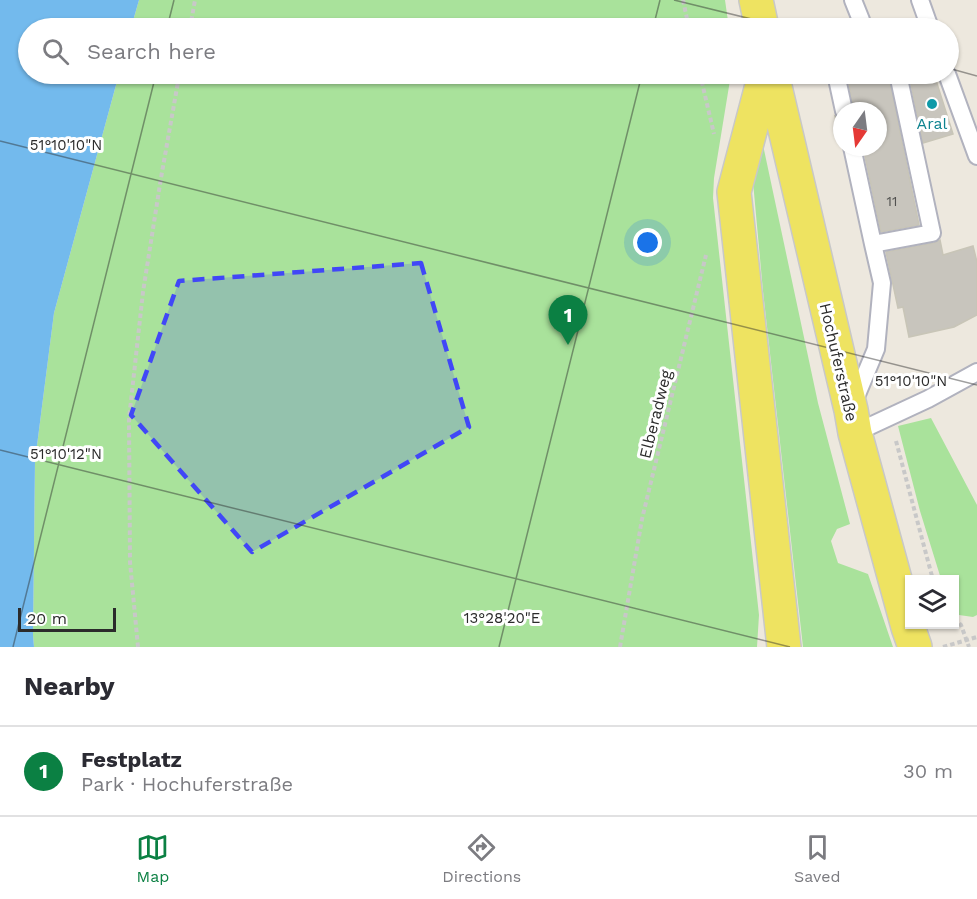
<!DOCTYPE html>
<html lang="en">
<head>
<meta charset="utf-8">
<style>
	:root { --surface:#fff; --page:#f7f7f7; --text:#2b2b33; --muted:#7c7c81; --line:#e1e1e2; --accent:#0b8043 }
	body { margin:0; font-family:"Work Sans",sans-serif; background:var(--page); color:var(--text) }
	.controls { position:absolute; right:18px; bottom:18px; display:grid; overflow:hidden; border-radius:0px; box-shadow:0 2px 4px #0004 }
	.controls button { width:54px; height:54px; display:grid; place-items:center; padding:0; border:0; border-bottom:2px solid var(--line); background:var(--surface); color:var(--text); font:30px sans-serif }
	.compass { position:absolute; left:833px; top:102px; width:54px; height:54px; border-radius:50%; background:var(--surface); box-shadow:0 2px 4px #0004; rotate:194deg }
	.scale { position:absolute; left:18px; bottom:15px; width:98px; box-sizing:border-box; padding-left:6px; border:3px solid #2b2b2b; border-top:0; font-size:16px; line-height:21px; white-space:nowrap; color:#2b2b2b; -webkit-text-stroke:4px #fff; paint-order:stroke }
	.you { position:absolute; left:648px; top:243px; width:21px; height:21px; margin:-15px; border:4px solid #fff; border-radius:50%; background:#1a73e8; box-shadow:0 0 0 9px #1a73e833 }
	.badge { display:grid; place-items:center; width:39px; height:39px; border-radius:50%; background:var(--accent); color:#fff; font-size:20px; font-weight:700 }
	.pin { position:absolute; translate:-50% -50px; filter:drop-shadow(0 2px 3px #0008) }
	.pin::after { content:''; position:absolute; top:32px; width:21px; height:18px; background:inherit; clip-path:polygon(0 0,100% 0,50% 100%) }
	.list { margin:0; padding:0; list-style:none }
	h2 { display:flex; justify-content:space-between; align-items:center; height:78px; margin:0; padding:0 24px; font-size:26px }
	h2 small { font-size:20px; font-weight:400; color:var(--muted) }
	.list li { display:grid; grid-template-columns:39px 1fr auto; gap:18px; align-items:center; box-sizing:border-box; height:90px; padding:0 24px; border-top:2px solid var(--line) }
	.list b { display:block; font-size:22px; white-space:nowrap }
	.list p { margin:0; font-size:20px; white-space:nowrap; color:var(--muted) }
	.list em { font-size:20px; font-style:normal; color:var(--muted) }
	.icon { flex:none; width:33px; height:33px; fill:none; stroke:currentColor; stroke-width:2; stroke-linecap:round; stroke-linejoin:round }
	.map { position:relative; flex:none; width:977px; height:647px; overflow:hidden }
	.search { position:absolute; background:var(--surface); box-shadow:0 2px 4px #0004; left:18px; right:18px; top:18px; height:66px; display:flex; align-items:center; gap:15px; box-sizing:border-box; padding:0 21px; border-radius:33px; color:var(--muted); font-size:22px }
	.sheet { height:168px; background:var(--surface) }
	nav { display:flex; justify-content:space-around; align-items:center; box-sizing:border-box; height:84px; border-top:2px solid var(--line); background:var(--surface); font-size:16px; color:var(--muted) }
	nav a { display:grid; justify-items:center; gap:3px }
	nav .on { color:var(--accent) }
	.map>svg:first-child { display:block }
</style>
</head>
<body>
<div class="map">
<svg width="977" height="647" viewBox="0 0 977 647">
	<rect width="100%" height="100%" fill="#ede8de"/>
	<path fill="#a9e29b" d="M139,0H725L729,28H131Z
		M119,74H731L714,178L713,198L759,615L757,647H34L33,635L35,461L54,313Z
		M763,145L818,403L850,524L837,529L831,541L838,563L868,574L893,647H803L763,291L752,171L755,146Z
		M931,418L977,505V615L973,617L959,615L955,609L954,580L941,579L920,511L898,426Z"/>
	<path fill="#73baed" d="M0,0H139L131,28H28V74H119L54,313L35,461L33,635L34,647H0Z"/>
	<path fill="#c8c5bd" stroke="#c8c5b7" stroke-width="1.5" d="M847,74H888L919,225L881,232L863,147H878V111H854Z
		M909,74H934L953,134L923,143Z
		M835,116L842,121V147Z
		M940,240L943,255L973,246L977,262V315L954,327L909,337L903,307L898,308L886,252L934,243Z"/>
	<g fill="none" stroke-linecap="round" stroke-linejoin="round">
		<defs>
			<path id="lane" d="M853,0L861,20L858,28
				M920,0L930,28
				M836,74L844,111
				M947,74L977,156
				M852,147L873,244L932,233L898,74
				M853,404L876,349L882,283L873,244
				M855,433L928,399L977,372"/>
			<path id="primary" d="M756,0L762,28
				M765,74L734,192L784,647
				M772,74L851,410L855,433L908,627L915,647"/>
		</defs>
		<use href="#lane" stroke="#b1b2be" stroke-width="20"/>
		<use href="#primary" stroke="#c8c8c8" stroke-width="36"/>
		<path stroke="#c8c8c8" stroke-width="4" stroke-dasharray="4.5 3" stroke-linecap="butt" d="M683,0L689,28
			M190,28L195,0
			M700,74L714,134
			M896,441L933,580
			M954,618L961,625L969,647
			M138,647L130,562L129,419L143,292L161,178L178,82L180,74
			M620,647L642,519L706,255"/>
		<use href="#lane" stroke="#fff" stroke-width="16"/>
		<use href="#primary" stroke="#eee361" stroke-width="33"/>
		<path stroke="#c8c8c8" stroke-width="4" stroke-dasharray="4.5 3" stroke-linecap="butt" d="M943,647L977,637"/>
	</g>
	<path fill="#4147f7" fill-opacity="0.2" stroke="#4147f7" stroke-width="4.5" stroke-dasharray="12 8" stroke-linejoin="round" d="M421,263L469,427L252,552L131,415L179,281Z"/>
	<path fill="none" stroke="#2b2b2b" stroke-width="1.5" stroke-opacity="0.45" d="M674,0L788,28M167,28L174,0M653,28L660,0M948,68L977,76M0,141L977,385M0,450L790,647M13,647L156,74M499,647L642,74"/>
	<circle fill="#0f9aa8" stroke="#fff" stroke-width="2" cx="932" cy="104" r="6"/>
	<g text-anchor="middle" stroke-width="6" stroke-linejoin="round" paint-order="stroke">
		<g font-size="14" fill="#525250">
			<text x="892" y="206">11</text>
		</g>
		<g font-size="16" fill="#0d838f" stroke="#fff">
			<text x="932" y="129">Aral</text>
		</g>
		<g font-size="16" fill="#2b2b2b" stroke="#fff">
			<text transform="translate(839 362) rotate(77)" y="6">Hochuferstraße</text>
			<text transform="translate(655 414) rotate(-76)" y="6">Elberadweg</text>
		</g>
	</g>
	<g font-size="15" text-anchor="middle" fill="#2b2b2b" stroke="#fff" stroke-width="6" stroke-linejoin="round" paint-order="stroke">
		<text x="66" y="150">51°10'10"N</text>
		<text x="911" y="386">51°10'10"N</text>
		<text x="66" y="459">51°10'12"N</text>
		<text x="502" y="623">13°28'20"E</text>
	</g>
</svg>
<div class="controls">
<button><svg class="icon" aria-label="layers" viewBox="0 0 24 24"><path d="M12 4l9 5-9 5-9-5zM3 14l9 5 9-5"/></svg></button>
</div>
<svg class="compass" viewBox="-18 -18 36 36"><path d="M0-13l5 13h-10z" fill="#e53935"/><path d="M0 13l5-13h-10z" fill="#7c7c81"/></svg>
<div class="scale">20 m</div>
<div class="you"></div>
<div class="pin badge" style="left:568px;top:345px">1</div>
<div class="search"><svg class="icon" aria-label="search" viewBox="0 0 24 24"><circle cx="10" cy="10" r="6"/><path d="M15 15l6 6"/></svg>Search here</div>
</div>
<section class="sheet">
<h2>Nearby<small></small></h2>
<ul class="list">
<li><span class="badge">1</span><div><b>Festplatz</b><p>Park · Hochuferstraße</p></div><em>30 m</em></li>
</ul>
</section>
<nav>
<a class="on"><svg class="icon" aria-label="map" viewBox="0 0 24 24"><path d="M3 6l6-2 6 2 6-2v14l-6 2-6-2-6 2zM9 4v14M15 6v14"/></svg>Map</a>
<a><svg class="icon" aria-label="directions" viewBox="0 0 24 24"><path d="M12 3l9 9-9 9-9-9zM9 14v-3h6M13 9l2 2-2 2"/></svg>Directions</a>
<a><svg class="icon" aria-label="saved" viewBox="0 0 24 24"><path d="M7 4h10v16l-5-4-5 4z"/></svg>Saved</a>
</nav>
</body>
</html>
